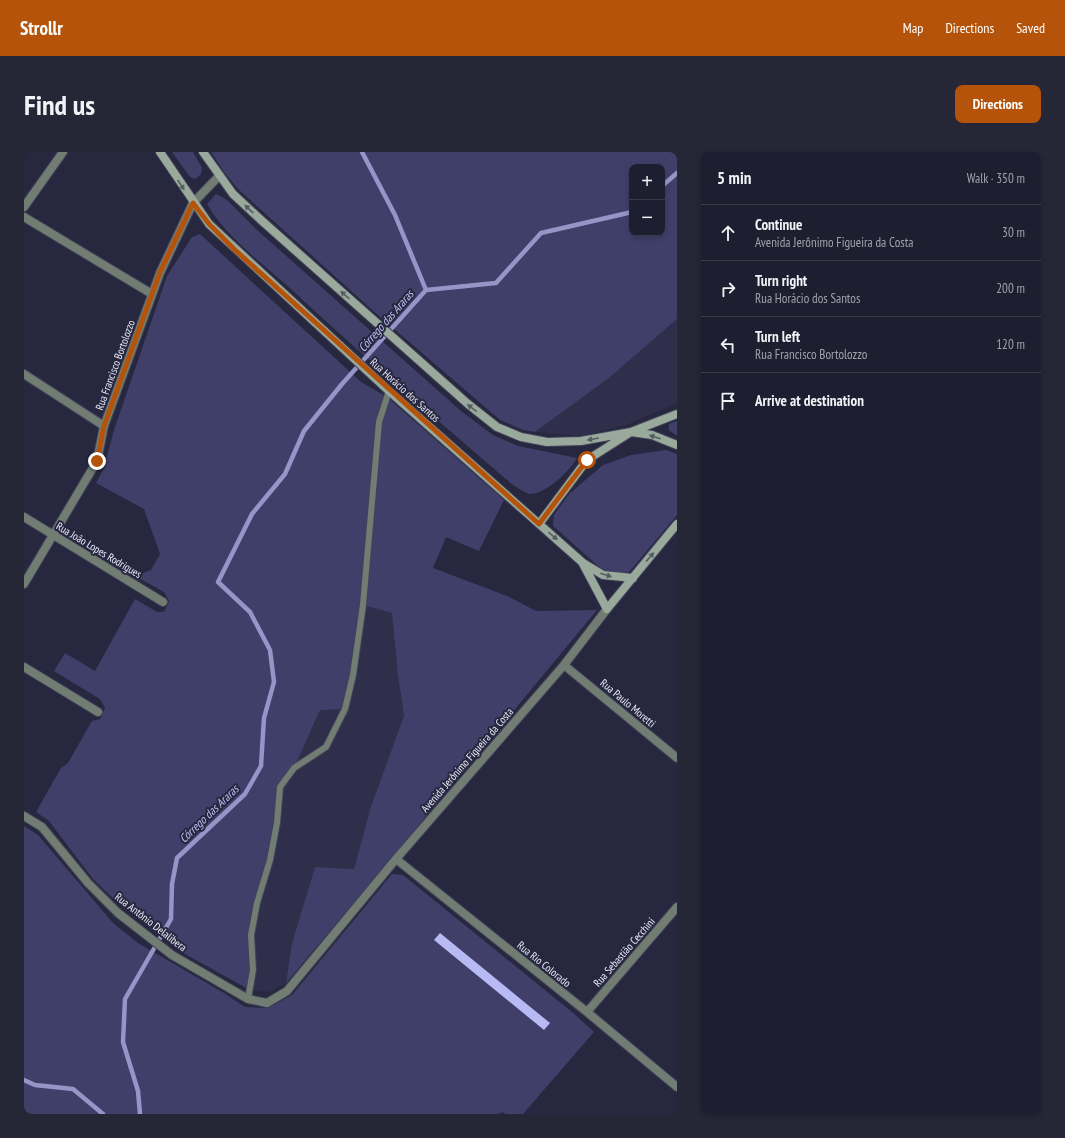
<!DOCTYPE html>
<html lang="en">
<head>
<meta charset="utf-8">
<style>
	:root { --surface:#1d1e2f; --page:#252737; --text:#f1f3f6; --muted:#a0a2aa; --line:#3b3c4b; --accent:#b45309 }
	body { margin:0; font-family:"PT Sans Narrow",sans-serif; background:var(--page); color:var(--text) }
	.controls { position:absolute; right:12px; top:12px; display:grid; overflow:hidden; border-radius:8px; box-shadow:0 2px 6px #0003 }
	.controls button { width:36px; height:36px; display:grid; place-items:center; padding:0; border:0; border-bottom:1px solid var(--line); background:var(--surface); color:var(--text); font:20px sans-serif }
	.stop { position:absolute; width:12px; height:12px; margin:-9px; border:3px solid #b45309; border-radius:50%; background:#fff }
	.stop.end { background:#b45309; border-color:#fff; box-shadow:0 1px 4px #0008 }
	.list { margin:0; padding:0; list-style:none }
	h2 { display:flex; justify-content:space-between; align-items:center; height:52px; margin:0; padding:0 16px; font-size:17px }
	h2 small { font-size:13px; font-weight:400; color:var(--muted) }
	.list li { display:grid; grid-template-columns:26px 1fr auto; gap:12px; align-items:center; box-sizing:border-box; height:56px; padding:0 16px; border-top:1px solid var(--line) }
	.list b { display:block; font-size:15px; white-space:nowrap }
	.list p { margin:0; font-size:13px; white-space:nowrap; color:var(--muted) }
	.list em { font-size:13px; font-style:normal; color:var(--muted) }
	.icon { flex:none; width:22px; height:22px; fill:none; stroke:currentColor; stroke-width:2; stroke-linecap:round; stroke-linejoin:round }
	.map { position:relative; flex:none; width:653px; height:962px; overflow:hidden; border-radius:8px }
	header { display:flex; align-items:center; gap:24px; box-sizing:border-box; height:56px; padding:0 20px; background:var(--accent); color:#fff }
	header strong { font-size:19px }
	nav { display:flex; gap:22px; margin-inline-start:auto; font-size:14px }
	.intro { display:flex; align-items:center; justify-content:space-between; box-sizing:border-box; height:96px; padding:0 24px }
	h1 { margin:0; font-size:28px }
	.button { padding:10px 18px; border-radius:8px; background:var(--accent); color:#fff; font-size:14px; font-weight:700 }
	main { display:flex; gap:24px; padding:0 24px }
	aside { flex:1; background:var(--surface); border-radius:8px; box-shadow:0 2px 6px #0003 }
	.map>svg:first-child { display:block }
</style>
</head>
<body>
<header>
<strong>Strollr</strong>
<nav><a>Map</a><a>Directions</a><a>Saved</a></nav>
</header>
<div class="intro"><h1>Find us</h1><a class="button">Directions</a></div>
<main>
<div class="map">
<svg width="653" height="962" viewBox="0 0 653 962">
	<rect width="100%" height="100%" fill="#27283f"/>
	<path fill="#2f2f4c" d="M653,167V251L602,273L556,284L511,280L585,226Z
		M339,453L368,461L374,524L380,564L347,654L330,717L291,715L268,791L262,831L244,840L226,838L227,783L256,635L270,616Z"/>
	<path fill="#3f3f69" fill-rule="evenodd" d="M148,0H169L178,16L177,22L171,27L166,25Z
		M187,0H653V167L585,226L511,280L499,278L476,268L355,164L214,37L200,20ZM608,15H638V81H608Z
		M192,42L203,48L233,78L437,259L469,283L494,294L553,306C546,319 522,342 506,342C501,341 494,336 489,333C414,269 340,205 268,138C240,113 201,84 183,52Z
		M176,82L337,230L363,245L480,348L455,399L422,385L409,416L483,444L512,459L573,458L370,703L262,831L268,791L291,715L330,717L347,654L380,564L374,524L368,461L339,453L321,557L296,558L270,616L256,635L253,671L227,783L226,838L152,797L95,752L69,727L25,669L12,660L37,616L44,611L68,569L76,567L81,556L76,547L30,519L41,501L71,519L111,447L133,460H140L145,449L140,440L111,424L127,418L136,402L120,357L72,331L80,316L90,278L143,124L168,85Z
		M653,269V284L645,278V272Z
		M642,298L653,302V363L605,420H581L529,374L530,363L545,342L579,313L607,303Z
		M0,674L14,683L89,771L114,791L200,841L221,855L244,856L268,843L368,722L379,723L548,860L570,880L499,962H482L478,960L474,962H0Z"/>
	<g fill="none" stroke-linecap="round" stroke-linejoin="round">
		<path stroke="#9595c8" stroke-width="4.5" d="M338,0L371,63L402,138
			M638,34L653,21
			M402,138L472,131L517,81L608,60
			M0,928L11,933L49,937L79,962
			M116,962L114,939L99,890L101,847L147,767L148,732L153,706L221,642L237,614L240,566L250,530L246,498L226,460L194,430L228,362L261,322L280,279L318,232L402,138"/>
	</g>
	<path fill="#b7baf3" d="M416,781L526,871L520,878L410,788Z"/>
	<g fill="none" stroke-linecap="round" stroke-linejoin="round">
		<defs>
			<path id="service" d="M224,847L229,818L227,783L233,751L246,708L253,671L256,635L270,616L302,595L321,557L329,523L339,453L355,270L365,239"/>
			<path id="minor" d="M0,55L39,0
				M0,65L128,142
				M0,222L80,274
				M0,365L139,450
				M0,432L73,309L80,274L136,121L169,51L195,24
				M540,513L653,606
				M0,515L74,560
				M0,664L18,675L64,731L94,761L148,803L224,847L243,851L263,839L372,707L540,513L583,457
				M372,707L563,860L653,935
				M563,860L653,755"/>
			<path id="secondary" d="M136,0L185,72L365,239L558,410L583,457L653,372
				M179,0L209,42L237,68L444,252L473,275L497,285L523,290L557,289L607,280L628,283L653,293
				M515,372L563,308L607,280L653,262
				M559,411L579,423L609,426"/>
		</defs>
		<use href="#service" stroke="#424359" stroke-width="8"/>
		<use href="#minor" stroke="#424359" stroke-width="10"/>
		<use href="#secondary" stroke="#424359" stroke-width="10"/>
		<use href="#service" stroke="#717c73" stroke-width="6"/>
		<use href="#minor" stroke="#717c73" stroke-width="8"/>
		<use href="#secondary" stroke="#99aa9c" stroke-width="8"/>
	</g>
	<defs><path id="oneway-solid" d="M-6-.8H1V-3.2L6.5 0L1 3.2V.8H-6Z"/></defs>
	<g fill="#555c64">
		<use href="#oneway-solid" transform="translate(157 33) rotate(57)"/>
		<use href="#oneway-solid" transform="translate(225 57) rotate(-137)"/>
		<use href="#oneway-solid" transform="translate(321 143) rotate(-138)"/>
		<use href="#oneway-solid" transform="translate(448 256) rotate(-142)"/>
		<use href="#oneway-solid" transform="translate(631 285) rotate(-163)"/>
		<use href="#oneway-solid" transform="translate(569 287) rotate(170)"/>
		<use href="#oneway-solid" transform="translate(529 384) rotate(41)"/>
		<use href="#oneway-solid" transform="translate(626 405) rotate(-50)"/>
		<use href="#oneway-solid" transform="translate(582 423) rotate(17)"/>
	</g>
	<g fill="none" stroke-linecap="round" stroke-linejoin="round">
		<path stroke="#b45309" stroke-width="5" d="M73,309L80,274L136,120L169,51L185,72L211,98L515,372L563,308"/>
	</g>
	<g text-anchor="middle" stroke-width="4" stroke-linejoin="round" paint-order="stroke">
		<g font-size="11" fill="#e8e9f8" stroke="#27283f">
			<text transform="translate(91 213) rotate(-70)" y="4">Rua Francisco Bortolozzo</text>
			<text transform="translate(381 238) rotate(42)" y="4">Rua Horácio dos Santos</text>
			<text transform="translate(75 398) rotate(31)" y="4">Rua João Lopes Rodrigues</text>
			<text transform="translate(604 551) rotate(40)" y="4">Rua Paulo Moretti</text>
			<text transform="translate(443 608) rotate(-49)" y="4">Avenida Jerônimo Figueira da Costa</text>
			<text transform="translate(127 770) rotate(38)" y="4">Rua Antônio Delalibera</text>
			<text transform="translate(600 800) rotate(-49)" y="4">Rua Sebastião Cecchini</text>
			<text transform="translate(520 812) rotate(39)" y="4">Rua Rio Colorado</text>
		</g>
		<g font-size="12" font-style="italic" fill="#bec1f9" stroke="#27283f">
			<text transform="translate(362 169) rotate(-49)" y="4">Córrego das Araras</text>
			<text transform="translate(185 662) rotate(-44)" y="4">Córrego das Araras</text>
		</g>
	</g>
</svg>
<div class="controls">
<button>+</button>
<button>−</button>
</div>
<div class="stop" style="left:563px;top:308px"></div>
<div class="stop end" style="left:73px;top:309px"></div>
</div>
<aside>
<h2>5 min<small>Walk · 350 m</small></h2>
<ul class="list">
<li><svg class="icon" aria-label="ahead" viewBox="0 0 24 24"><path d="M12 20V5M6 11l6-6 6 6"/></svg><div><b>Continue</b><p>Avenida Jerônimo Figueira da Costa</p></div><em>30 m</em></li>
<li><svg class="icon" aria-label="right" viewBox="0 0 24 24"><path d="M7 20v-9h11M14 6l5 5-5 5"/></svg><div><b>Turn right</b><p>Rua Horácio dos Santos</p></div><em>200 m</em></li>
<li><svg class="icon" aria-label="left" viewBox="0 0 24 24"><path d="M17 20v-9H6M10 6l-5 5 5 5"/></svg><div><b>Turn left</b><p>Rua Francisco Bortolozzo</p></div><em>120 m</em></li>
<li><svg class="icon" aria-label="arrive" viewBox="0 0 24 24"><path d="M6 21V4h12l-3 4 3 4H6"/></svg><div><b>Arrive at destination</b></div></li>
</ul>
</aside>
</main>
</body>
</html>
